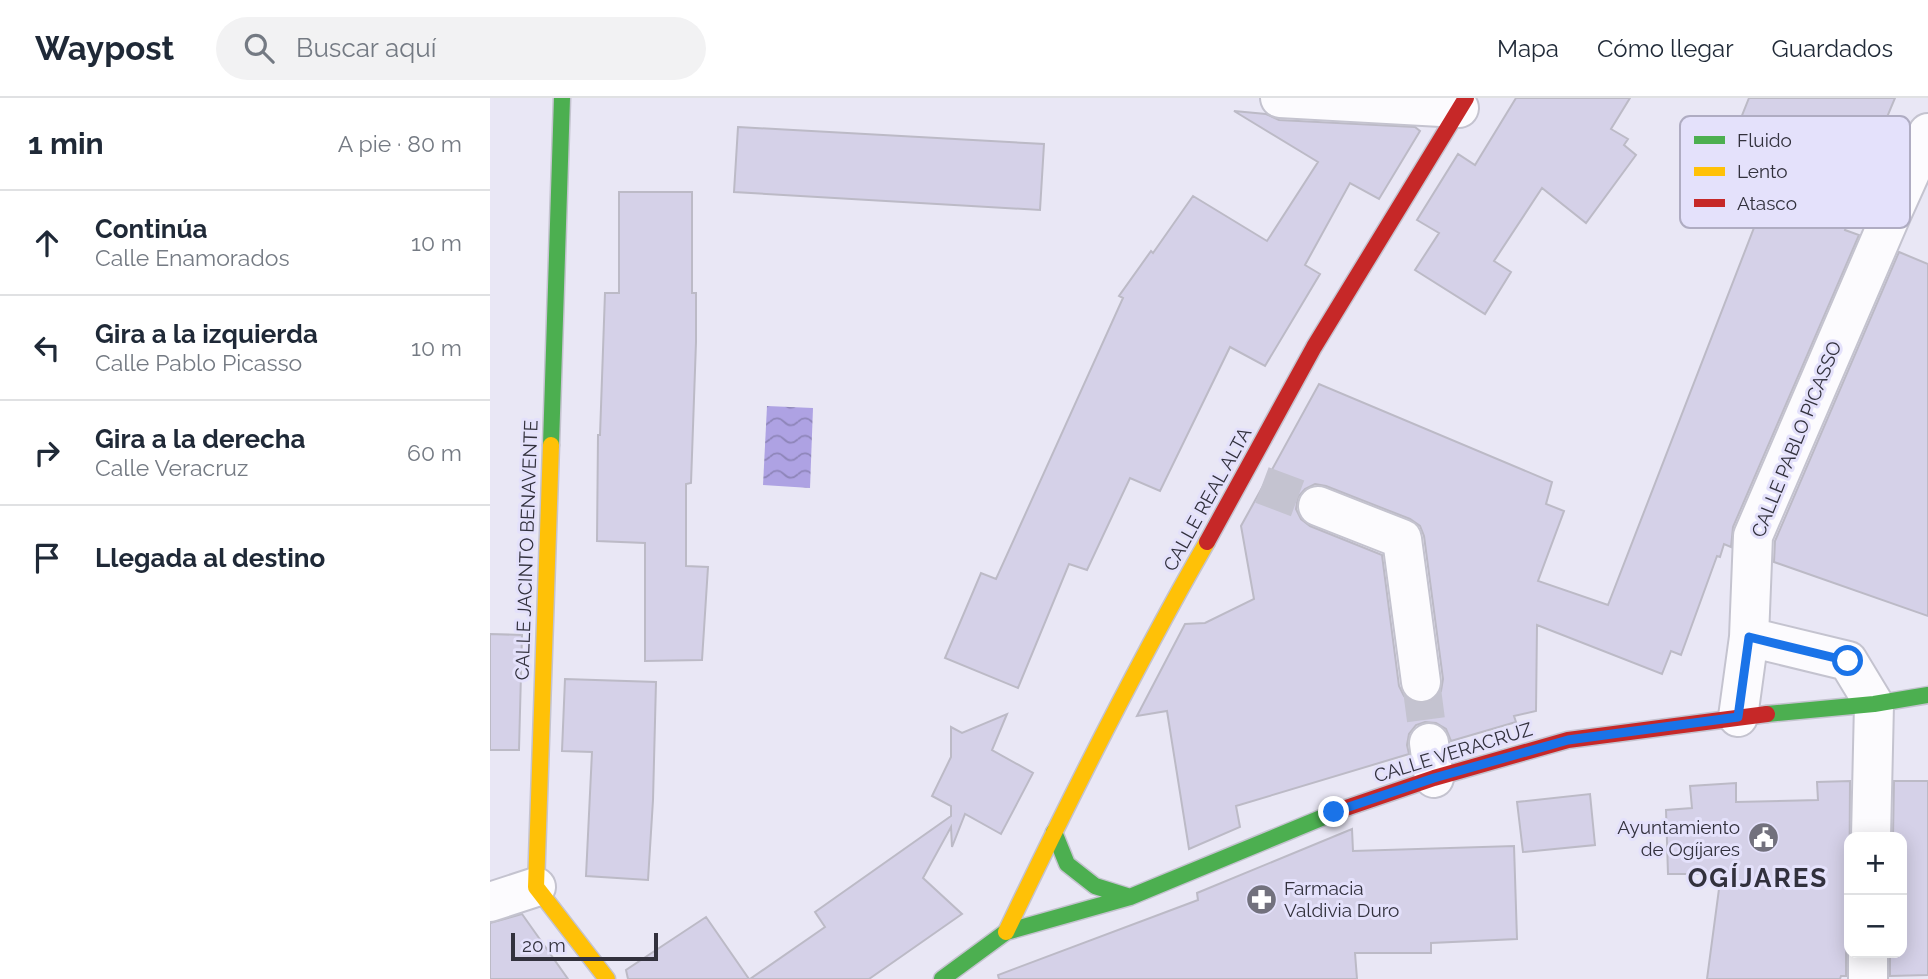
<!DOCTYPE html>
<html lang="es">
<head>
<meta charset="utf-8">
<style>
	:root { --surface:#fff; --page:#f2f2f3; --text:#1f2937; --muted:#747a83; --line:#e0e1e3 }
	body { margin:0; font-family:Raleway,sans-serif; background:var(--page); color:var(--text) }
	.controls { position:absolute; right:21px; bottom:21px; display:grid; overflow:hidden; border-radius:14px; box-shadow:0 4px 18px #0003 }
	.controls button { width:63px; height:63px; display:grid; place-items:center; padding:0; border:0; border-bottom:2px solid var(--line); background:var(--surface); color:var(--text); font:35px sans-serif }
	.scale { position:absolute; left:21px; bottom:18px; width:147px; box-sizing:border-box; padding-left:7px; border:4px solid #32313d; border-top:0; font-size:19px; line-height:24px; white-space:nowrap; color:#32313d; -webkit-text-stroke:5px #e4e1fb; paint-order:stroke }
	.stop { position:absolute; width:21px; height:21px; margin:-16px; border:5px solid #1a73e8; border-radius:50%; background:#fff }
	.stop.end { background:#1a73e8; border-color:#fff; box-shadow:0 2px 7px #0008 }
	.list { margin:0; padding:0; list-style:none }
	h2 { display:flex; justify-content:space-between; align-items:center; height:91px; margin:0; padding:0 28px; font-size:30px }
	h2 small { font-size:23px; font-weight:400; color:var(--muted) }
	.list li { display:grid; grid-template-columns:46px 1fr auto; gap:21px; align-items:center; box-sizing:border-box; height:105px; padding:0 28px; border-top:2px solid var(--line) }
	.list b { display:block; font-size:26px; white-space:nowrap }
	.list p { margin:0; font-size:23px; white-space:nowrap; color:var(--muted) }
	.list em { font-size:23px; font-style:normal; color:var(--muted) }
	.icon { flex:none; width:38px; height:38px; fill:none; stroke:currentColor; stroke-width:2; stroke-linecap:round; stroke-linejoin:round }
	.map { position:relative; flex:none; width:1438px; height:881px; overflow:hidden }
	header { display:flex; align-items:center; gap:42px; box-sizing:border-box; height:98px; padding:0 35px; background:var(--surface); border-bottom:2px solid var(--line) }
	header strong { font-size:33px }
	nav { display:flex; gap:38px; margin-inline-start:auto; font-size:24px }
	.search { width:490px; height:63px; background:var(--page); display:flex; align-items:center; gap:18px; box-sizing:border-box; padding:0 24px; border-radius:38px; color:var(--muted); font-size:26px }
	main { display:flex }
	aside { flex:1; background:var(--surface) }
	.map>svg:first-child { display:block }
</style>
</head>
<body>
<header>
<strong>Waypost</strong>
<div class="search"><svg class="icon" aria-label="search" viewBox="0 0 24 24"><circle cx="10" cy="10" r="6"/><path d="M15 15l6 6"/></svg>Buscar aquí</div>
<nav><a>Mapa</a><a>Cómo llegar</a><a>Guardados</a></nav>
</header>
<main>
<aside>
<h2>1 min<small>A pie · 80 m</small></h2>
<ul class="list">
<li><svg class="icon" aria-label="ahead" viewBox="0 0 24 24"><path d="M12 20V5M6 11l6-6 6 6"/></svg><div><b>Continúa</b><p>Calle Enamorados</p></div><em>10 m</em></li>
<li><svg class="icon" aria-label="left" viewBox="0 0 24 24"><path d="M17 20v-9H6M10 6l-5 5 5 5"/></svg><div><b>Gira a la izquierda</b><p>Calle Pablo Picasso</p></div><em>10 m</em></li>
<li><svg class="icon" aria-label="right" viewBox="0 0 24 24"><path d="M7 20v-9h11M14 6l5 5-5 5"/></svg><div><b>Gira a la derecha</b><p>Calle Veracruz</p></div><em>60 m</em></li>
<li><svg class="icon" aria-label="arrive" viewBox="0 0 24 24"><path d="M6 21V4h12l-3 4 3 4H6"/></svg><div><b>Llegada al destino</b></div></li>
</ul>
</aside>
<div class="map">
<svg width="1438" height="881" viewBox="0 0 1438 881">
	<defs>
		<pattern id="water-waves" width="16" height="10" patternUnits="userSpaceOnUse" patternTransform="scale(1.75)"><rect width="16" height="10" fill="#aea2e3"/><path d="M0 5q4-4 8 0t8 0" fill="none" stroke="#8e85b9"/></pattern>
	</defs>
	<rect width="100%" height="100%" fill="#e9e7f5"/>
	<path fill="url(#water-waves)" d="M277,308L323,310L320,390L273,387Z"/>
	<path fill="#d5d1e8" stroke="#bcbac6" stroke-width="2" fill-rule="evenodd" d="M1026,0H1140L1121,31L1138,41L1134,47L1146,57L1096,125L1052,90L1004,163L1021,174L995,216L925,172L949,135L927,122L968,56L985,67Z
		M1259,0H1405L1366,93L1355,132L1369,137L1243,429L1241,449L1234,446L1230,459L1227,458L1191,557L1181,553L1172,576L1047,527L1046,613L1024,618L1026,624L961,643L956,631L946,625L935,624L926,627L919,636L917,647L919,656L746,708L750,729L699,751L677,613L647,618L695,526L715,525L764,501L751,428L829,286L1062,384L1056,406L1074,413L1048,483L1118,507L1267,122L1270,123L1295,52L1268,41L1249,25ZM825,386L836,388L920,421L930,428L934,438L953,581L951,593L944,602L933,606L923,604L914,598L909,588L892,457L820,428L811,421L806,411L808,399L815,391Z
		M744,13L776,16L789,22L925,29L930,33L889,101L860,85L815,167L830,176L775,268L740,249L670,393L640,380L597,472L579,466L528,590L455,560L491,475L506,481L633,200L629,198L661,153L663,155L703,98L777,143L828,64Z
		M248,29L554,46L550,112L244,94Z
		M129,94H202V195H206V244L201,385L196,386V468L218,469L212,562L155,563V445L107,443L108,337H110L115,195H129Z
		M1409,154L1438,166V518L1284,464L1285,443Z
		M0,536L32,537L29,652H0Z
		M75,581L166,584L163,702L158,782L96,778L102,654L72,653Z
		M517,616L502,652L543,675L511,736L475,716L462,749L461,729L433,780L472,816L379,881H260L335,829L325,814L461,718V708L442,698L461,659V629L472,635Z
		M1360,683L1359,844L1356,855V878H1351L1350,881H1217L1231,776H1178L1176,712L1202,710L1200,688L1246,685V704L1328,702L1327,684Z
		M1404,683H1438V877L1400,878V855H1412V739H1403Z
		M1100,696L1105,747L1033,754L1027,704Z
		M862,731L863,753L1024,748L1027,841L941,845V855H865L867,881H509L508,877L708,802L707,795Z
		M32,816L78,881H0V825Z
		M216,819L259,881H138L136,872Z"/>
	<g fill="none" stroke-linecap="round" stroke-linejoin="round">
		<path stroke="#c4c3d0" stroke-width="38" stroke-dasharray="38 19" stroke-linecap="butt" d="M772,387L828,408
			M931,584L939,645"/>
		<defs>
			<path id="street" d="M790,0L969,10
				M828,408L912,441L931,584
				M1259,539L1358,563L1384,606L1381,739
				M1248,619L1259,539L1263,438L1402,115L1438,35
				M939,645L944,680
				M0,804L46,789
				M1378,881V855"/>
			<path id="fast" d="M61,347L72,0
				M1277,616L1384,606L1438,597
				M564,734L577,766L605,788L640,799
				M452,881L516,834L640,799L853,711"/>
			<path id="slow" d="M61,347L46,789L117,881
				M516,834C579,702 644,571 717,444"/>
			<path id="jam" d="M717,444L824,249L976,0
				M853,711L944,680L1078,642L1277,616"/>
		</defs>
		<use href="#street" stroke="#c4c3cf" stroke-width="42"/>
		<use href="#fast" stroke="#c4c3cf" stroke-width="19"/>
		<use href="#slow" stroke="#c4c3cf" stroke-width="19"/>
		<use href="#jam" stroke="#c4c3cf" stroke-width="19"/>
		<use href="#street" stroke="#fcfbfe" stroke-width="38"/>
		<use href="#fast" stroke="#4caf50" stroke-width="16"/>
		<use href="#slow" stroke="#ffc107" stroke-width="16"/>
		<use href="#jam" stroke="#c62828" stroke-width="16"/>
	</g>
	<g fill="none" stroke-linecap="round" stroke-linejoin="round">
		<path stroke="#1a73e8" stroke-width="9" d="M844,714L944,680L1078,642L1248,619L1259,539L1358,563"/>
	</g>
	<defs>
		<symbol id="civic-disc" viewBox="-11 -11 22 22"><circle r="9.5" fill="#72717d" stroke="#e4e1fb"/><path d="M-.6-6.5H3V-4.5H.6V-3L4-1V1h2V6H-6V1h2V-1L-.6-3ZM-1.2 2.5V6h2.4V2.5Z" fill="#fff"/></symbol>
		<symbol id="pharmacy-disc" viewBox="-11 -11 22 22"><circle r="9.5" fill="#72717d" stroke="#e4e1fb"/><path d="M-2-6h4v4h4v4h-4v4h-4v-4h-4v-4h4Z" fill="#fff"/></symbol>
	</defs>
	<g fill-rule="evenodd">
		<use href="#civic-disc" x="1256" y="722" width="35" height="35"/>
		<use href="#pharmacy-disc" x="754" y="784" width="35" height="35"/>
	</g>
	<g text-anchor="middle" stroke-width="6" stroke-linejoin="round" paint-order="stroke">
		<g font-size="19" fill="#32313d" stroke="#e4e1fb">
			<text transform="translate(1306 341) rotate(-68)" y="7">CALLE PABLO PICASSO</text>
			<text transform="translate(717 401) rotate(-61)" y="7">CALLE REAL ALTA</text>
			<text transform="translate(36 452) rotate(-88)" y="7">CALLE JACINTO BENAVENTE</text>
			<text transform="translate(963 654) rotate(-17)" y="7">CALLE VERACRUZ</text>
		</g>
		<g font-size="19" fill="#32313d" stroke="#e4e1fb" text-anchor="end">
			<text x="1250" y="736">Ayuntamiento<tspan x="1250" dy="22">de Ogíjares</tspan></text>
			<text x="794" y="797" text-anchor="start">Farmacia<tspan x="794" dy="22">Valdivia Duro</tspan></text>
		</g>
		<g font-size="26" font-weight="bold" letter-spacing="2" fill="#32313d" stroke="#e4e1fb">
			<text x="1268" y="789">OGÍJARES</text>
		</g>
	</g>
	<rect x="1190" y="18" width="230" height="112" rx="10" fill="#e4e1fb" stroke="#afacc2" stroke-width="2"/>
	<rect x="1204" y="38" width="31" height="8" fill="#4caf50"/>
	<rect x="1204" y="69" width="31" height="9" fill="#ffc107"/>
	<rect x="1204" y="101" width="31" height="8" fill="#c62828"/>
	<g font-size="19" fill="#32313d">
		<text x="1247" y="49">Fluido</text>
		<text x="1247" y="80">Lento</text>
		<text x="1247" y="112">Atasco</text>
	</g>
</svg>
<div class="controls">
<button>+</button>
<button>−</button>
</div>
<div class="scale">20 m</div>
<div class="stop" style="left:1358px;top:563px"></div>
<div class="stop end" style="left:844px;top:714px"></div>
</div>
</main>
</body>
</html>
